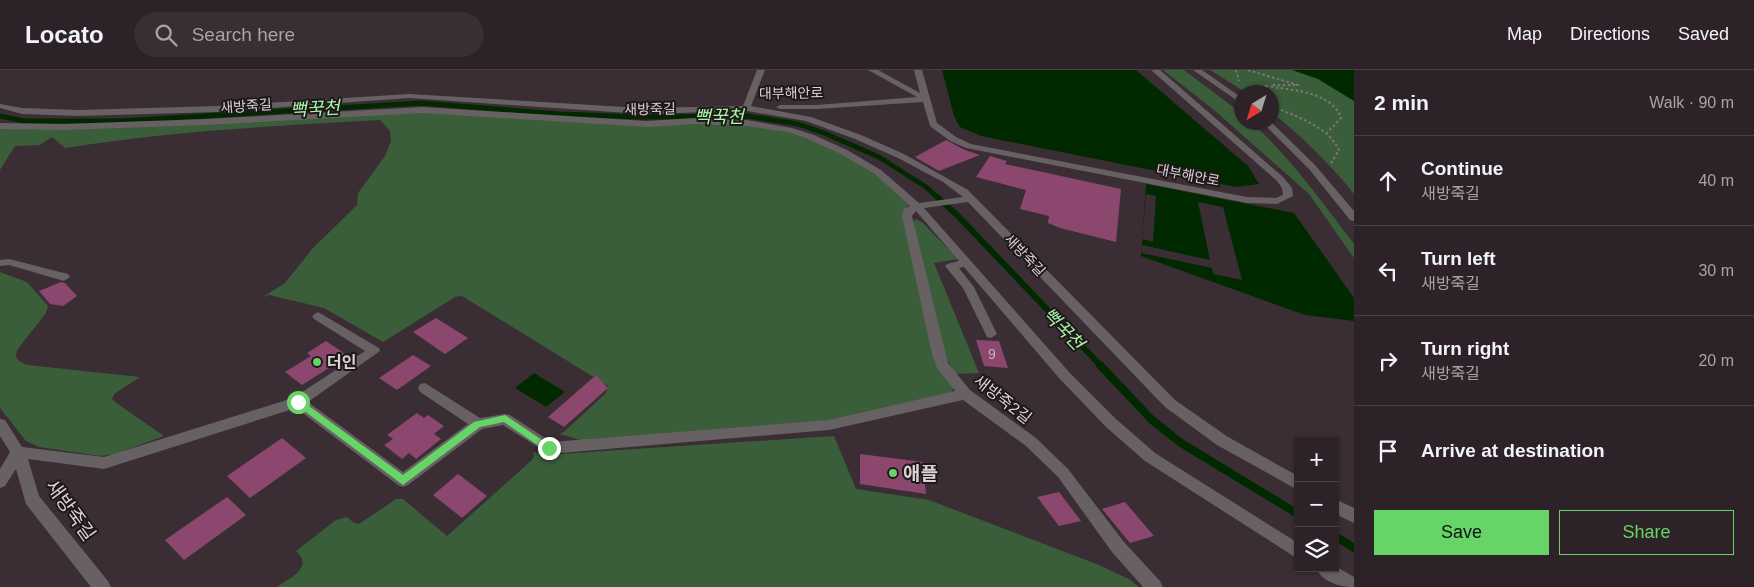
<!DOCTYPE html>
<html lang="en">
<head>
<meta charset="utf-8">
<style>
	:root { --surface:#2c2227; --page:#382f33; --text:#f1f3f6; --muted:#a6a4a7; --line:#483f44; --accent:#66d467 }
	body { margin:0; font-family:Arial,"Noto Sans KR",sans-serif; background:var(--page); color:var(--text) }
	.controls { position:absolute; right:15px; bottom:15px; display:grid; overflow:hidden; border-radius:0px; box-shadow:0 1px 4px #0004 }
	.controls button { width:45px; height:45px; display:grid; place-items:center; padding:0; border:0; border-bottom:1px solid var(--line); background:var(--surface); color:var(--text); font:25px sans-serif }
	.compass { position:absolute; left:1234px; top:15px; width:45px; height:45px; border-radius:50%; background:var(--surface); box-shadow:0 1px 4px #0004; rotate:218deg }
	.stop { position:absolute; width:15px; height:15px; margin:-11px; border:4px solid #66d467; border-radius:50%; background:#fff }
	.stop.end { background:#66d467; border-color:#fff; box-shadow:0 1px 5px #0008 }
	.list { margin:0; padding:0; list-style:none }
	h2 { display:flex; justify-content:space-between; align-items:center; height:65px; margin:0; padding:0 20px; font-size:21px }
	h2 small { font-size:16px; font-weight:400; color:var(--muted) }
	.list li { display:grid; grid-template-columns:32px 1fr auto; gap:15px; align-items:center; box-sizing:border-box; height:90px; padding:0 20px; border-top:1px solid var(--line) }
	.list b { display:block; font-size:19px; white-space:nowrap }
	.list p { margin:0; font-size:16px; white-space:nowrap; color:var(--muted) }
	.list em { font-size:16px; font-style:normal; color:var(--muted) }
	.actions { display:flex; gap:10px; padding:15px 20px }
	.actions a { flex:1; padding:11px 0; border:1px solid var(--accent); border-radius:0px; text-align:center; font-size:18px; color:var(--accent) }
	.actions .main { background:var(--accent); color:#111 }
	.icon { flex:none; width:28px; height:28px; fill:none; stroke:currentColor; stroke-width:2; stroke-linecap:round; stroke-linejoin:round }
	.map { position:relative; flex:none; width:1354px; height:517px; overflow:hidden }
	header { display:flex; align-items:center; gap:30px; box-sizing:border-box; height:70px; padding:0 25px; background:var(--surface); border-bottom:1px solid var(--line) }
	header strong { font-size:24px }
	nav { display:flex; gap:28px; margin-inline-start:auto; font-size:18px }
	.search { width:350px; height:45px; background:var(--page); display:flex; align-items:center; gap:12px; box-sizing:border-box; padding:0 18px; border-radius:28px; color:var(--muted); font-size:19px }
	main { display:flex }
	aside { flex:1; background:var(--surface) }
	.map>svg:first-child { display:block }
</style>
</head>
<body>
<header>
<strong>Locato</strong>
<div class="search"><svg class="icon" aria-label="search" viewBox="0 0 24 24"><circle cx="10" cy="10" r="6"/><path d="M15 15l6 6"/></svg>Search here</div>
<nav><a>Map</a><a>Directions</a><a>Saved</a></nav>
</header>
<main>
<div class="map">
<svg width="1354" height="517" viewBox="0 0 1354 517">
	<rect width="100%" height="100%" fill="#3a2d34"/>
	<path fill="#3a5d3a" d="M1163,0H1184L1241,43L1242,52L1252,53C1291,88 1322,132 1354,174V188L1309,124L1214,40Z
		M1210,0H1354V124C1330,94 1302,66 1272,43V22H1245Z
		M422,42L649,56L696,53L768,56L810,68L841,83L875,103L909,135L903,143V147L953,319L952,322L832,350L587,372L560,364L565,361L606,323L608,316L462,226L455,227L383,272L324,238L269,225L261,228L285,213L313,178L357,135L358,123L385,86L391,71L390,61L380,50C275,56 169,61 65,78L52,67L40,75L15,76L0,100V58Z
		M916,149L923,153L958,189L934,193L979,303L955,304L944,284L912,153Z
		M0,202L27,212L48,236L46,243L17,280L16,287L20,292L28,295L140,307L114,324L112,329L115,332L164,366L115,384L100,386L39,377L26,371L0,338Z
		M834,366L856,419L929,430L1099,495L1129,509L1139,517H277C291,507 314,497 296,481L336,450L347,447L354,453L359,454L396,429H403L447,466L532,390L534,386L533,382L544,385Z"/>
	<path fill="#002900" d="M942,0H1136L1248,96L1259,114L1236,117L981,66L960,57L954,46Z
		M1292,0H1354V31L1318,9Z
		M1146,114L1294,143L1354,228V251L1305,245L1141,186Z
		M534,303L565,322L546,337L515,318Z"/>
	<path fill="#3a2d34" d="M1146,124L1156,126L1153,172L1142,169Z
		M1198,132L1223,137L1242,210L1213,204L1212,198L1141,183L1142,175L1210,190Z"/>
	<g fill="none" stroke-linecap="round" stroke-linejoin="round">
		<path stroke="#002900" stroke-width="5" d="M0,46L24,51H121L420,33L560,44L642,47L747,46L798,54L824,63L879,87L926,117L938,128"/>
		<path stroke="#002900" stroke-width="6" d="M937,127L958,146L1101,296"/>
		<path stroke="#002900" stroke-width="8" d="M1100,295L1152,350L1181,373L1298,444
			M1335,466L1354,478"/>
	</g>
	<path fill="#8c476e" d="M946,70L965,80L980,85L939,101L915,87Z
		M990,86L1007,91L1005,94L1121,119L1116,172L1060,158L1048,153L1049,146L1020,139L1026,120L976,107Z
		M61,212L65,213L77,226L63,236L50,234L39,221Z
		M436,248L468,268L445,284L413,262Z
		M976,270L999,271L1008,298L984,296Z
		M326,271L348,286L302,315L285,302L311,286L307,283Z
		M413,285L431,296L397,320L379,308Z
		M596,305L608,318L564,357L548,347Z
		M417,343L424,348L428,345L444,356L434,364L441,369L416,389L409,383L402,389L384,375L393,369L387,365Z
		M282,368L306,388L250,428L227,406Z
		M860,384L923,392L926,424L860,414Z
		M458,404L487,426L462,448L433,425Z
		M1059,422L1081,451L1059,456L1037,427Z
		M227,427L246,445L184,490L165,470Z
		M1125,432L1154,466L1130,473L1102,439Z"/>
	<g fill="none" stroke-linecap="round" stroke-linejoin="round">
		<path stroke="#80757a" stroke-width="2" stroke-dasharray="2.5 2.5" stroke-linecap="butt" d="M1236,0L1239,11
			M1248,0L1298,15H1272
			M1266,16C1290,20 1332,21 1341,48L1327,63
			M1251,22L1255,18L1266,16
			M1272,36C1296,47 1327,55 1339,80L1330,95"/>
		<path fill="#686164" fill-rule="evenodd" d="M757,0H765L751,36L811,47L861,65L904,84L968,120L1175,330L1228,367L1298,406V420L1217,375L1165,337L968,132L924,138L1069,302L1116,349L1155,383L1298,473V489L1145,391L1106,357L1059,308L964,197L959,198L974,217L997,264L991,268L987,267L963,218L945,196L947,194L959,191L916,141L912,146L948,293L970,320L1036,368L1068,399L1124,472L1160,511L1163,517H1143L1112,482L1058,407L1026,376L963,330L829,360L549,384L503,355L482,359L408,415L403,417L398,415L296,338L104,399L28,389L39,426L108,511L111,517H91L26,434L16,399L5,416L0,418V399L10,382L0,366V349L5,350L22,377L104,387L293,328L365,281L314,249L312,246L318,242L379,278L380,281L308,332L403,402L468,354L420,322L418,318L420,314L425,313L480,348L505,344L510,345L551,372L829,350L955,321L937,298L932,284L902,146L904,139L910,136L875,104L841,84L808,69L788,62L747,56L695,54L647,57L423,43L206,55L64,60L0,59V53L64,54L206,49L423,37L647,51L695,48L747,50L792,58L814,65L847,80L881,100L919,133L963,127L943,112L898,88L855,69L806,51L747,41L642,44L409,28L217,42L79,46L22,44L0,38V34L22,38L79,40L217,36L409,24L642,38L743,36Z
			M868,0H878L920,23L914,0H922L937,53L956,67L971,74L1247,127L1276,128L1283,125L1282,118L1277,111L1151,0H1160L1283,107L1292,118L1293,126L1277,134L1247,133L966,78L950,71L930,56L923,32L817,39H780L776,37L780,35H817L917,27Z
			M9,189L68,204L70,207L64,211L9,195L0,196V190Z
			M1335,429L1354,438V453L1335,444Z
			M1335,496L1354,507V517C1340,517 1322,512 1316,498H1335Z"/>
		<path fill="#686164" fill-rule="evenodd" d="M1193,0H1202L1242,28V34Z
			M1262,52H1271L1315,95L1354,141V151L1350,150L1309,99Z"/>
	</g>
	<path fill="#66d467" d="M298,328L403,405L474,352L505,345L554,378L553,381H546L504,352L480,357L403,415L295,334L293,332Z"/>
	<g fill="#66d467" stroke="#1e181b" stroke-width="2">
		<circle cx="317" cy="292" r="5"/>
		<circle cx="893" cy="403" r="5"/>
	</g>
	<g text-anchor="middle" stroke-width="4" stroke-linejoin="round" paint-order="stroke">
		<g font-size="14" fill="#dad1d5" stroke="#1e181b">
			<text transform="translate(791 23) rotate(-1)" y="5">대부해안로</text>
			<text transform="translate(246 36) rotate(-4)" y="5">새방죽길</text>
			<text transform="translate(650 39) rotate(-1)" y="5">새방죽길</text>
			<text transform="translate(1188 105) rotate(11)" y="5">대부해안로</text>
			<text transform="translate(1025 185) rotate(46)" y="5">새방죽길</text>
		</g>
		<g font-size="14" fill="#c6aebb">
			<text x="992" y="289">9</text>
		</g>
		<g font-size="16" font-weight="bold" fill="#dad1d5" stroke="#1e181b" text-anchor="start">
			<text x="327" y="298">더인</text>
		</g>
		<g font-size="16" fill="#dad1d5" stroke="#1e181b">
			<text transform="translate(1003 329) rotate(38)" y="6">새방죽2길</text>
		</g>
		<g font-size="18" font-style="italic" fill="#a5f5a3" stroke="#1e181b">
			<text transform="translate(315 39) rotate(-3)" y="6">뻑꾹천</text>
			<text x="719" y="53">뻑꾹천</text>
			<text transform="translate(1063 259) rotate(46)" y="6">뻑꾹천</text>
		</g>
		<g font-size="19" font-weight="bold" fill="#dad1d5" stroke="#1e181b" text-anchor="start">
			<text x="903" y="410">애플</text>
		</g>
		<g font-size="19" fill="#dad1d5" stroke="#1e181b">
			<text transform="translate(71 440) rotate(54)" y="7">새방죽길</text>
		</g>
	</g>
</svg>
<div class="controls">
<button>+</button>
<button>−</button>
<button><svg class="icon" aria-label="layers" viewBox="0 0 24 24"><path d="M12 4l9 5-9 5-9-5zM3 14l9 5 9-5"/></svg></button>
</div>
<svg class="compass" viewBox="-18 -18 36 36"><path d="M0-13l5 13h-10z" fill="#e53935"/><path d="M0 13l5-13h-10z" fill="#a6a4a7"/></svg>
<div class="stop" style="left:298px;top:332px"></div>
<div class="stop end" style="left:549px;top:378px"></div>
</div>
<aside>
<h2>2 min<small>Walk · 90 m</small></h2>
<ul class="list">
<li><svg class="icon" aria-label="ahead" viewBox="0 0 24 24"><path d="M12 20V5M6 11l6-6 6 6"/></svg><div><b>Continue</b><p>새방죽길</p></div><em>40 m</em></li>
<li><svg class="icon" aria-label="left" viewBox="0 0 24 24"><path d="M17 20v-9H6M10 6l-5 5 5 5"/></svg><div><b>Turn left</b><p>새방죽길</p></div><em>30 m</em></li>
<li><svg class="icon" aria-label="right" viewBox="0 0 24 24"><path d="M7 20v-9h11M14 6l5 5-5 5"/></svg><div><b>Turn right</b><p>새방죽길</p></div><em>20 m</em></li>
<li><svg class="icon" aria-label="arrive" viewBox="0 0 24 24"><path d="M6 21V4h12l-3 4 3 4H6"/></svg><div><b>Arrive at destination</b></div></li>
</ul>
<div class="actions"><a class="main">Save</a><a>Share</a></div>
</aside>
</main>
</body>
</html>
